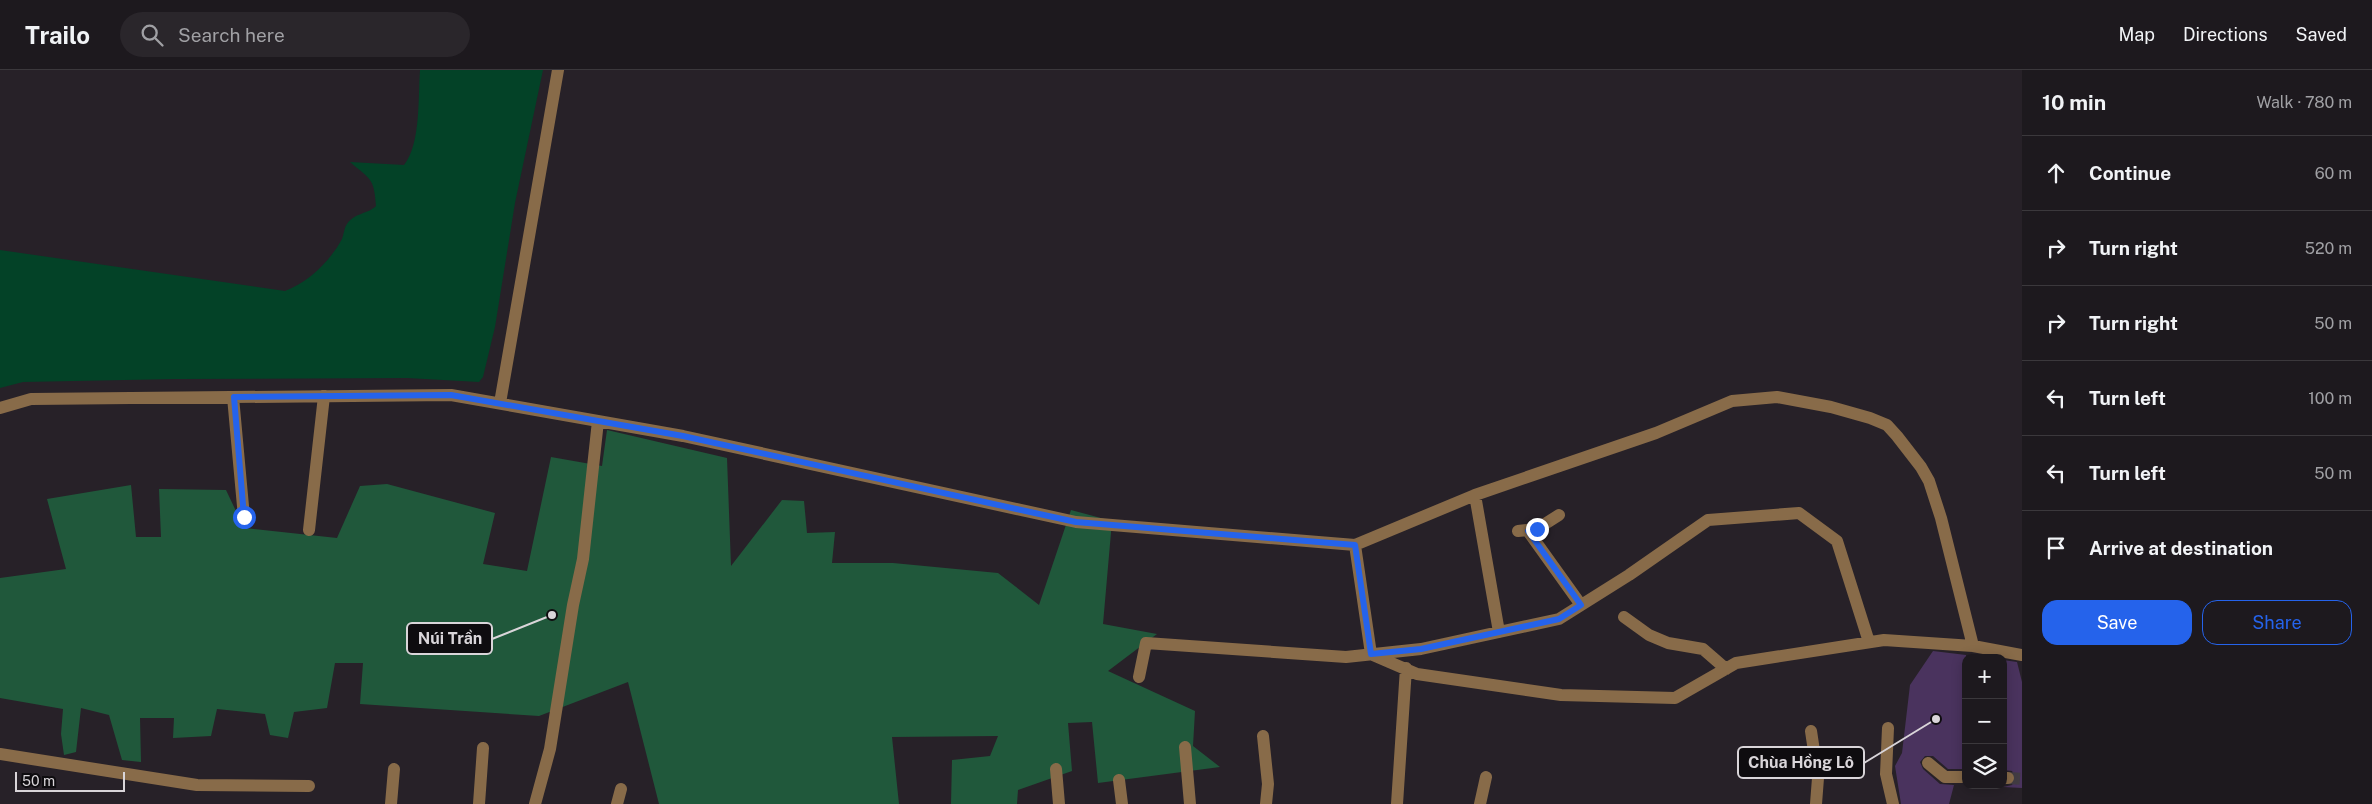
<!DOCTYPE html>
<html lang="en">
<head>
<meta charset="utf-8">
<style>
	:root { --surface:#1d191e; --page:#2a262b; --text:#f1f3f6; --muted:#a0a0a4; --line:#3b383c; --accent:#2563eb }
	body { margin:0; font-family:"Public Sans",sans-serif; background:var(--page); color:var(--text) }
	.controls { position:absolute; right:15px; bottom:15px; display:grid; overflow:hidden; border-radius:10px; box-shadow:0 2px 12px #0003 }
	.controls button { width:45px; height:45px; display:grid; place-items:center; padding:0; border:0; border-bottom:1px solid var(--line); background:var(--surface); color:var(--text); font:25px sans-serif }
	.scale { position:absolute; left:15px; bottom:12px; width:110px; box-sizing:border-box; padding-left:5px; border:2px solid #d9d5d9; border-top:0; font-size:14px; line-height:18px; white-space:nowrap; color:#d9d5d9; -webkit-text-stroke:4px #0e0c0f; paint-order:stroke }
	.stop { position:absolute; width:15px; height:15px; margin:-11px; border:4px solid #2563eb; border-radius:50%; background:#fff }
	.stop.end { background:#2563eb; border-color:#fff; box-shadow:0 1px 5px #0008 }
	.list { margin:0; padding:0; list-style:none }
	h2 { display:flex; justify-content:space-between; align-items:center; height:65px; margin:0; padding:0 20px; font-size:21px }
	h2 small { font-size:16px; font-weight:400; color:var(--muted) }
	.list li { display:grid; grid-template-columns:32px 1fr auto; gap:15px; align-items:center; box-sizing:border-box; height:75px; padding:0 20px; border-top:1px solid var(--line) }
	.list b { display:block; font-size:19px; white-space:nowrap }
	.list em { font-size:16px; font-style:normal; color:var(--muted) }
	.actions { display:flex; gap:10px; padding:15px 20px }
	.actions a { flex:1; padding:11px 0; border:1px solid var(--accent); border-radius:15px; text-align:center; font-size:18px; color:var(--accent) }
	.actions .main { background:var(--accent); color:#fff }
	.icon { flex:none; width:28px; height:28px; fill:none; stroke:currentColor; stroke-width:2; stroke-linecap:round; stroke-linejoin:round }
	.map { position:relative; flex:none; width:2022px; height:734px; overflow:hidden }
	header { display:flex; align-items:center; gap:30px; box-sizing:border-box; height:70px; padding:0 25px; background:var(--surface); border-bottom:1px solid var(--line) }
	header strong { font-size:24px }
	nav { display:flex; gap:28px; margin-inline-start:auto; font-size:18px }
	.search { width:350px; height:45px; background:var(--page); display:flex; align-items:center; gap:12px; box-sizing:border-box; padding:0 18px; border-radius:28px; color:var(--muted); font-size:19px }
	main { display:flex }
	aside { flex:1; background:var(--surface) }
	.map>svg:first-child { display:block }
</style>
</head>
<body>
<header>
<strong>Trailo</strong>
<div class="search"><svg class="icon" aria-label="search" viewBox="0 0 24 24"><circle cx="10" cy="10" r="6"/><path d="M15 15l6 6"/></svg>Search here</div>
<nav><a>Map</a><a>Directions</a><a>Saved</a></nav>
</header>
<main>
<div class="map">
<svg width="2022" height="734" viewBox="0 0 2022 734">
	<rect width="100%" height="100%" fill="#272128"/>
	<path fill="#034227" d="M420,0H543L515,133L495,257L483,307L479,312L407,308L176,309L23,312L0,318V180L285,221C309,212 330,191 342,169C344,164 344,158 347,154C354,143 368,144 376,136C374,108 371,110 350,92L404,95C421,74 418,27 420,0Z"/>
	<path fill="#20583b" d="M607,360L727,388L731,496L782,430L804,431L807,463L835,462L832,493H893L998,503L1039,535L1071,440L1112,451L1103,554L1157,564L1108,601L1195,641L1193,676L1220,697L1098,713L1092,652L1068,653L1072,701L1018,720L1017,734H951L952,690L990,686L998,666L892,667L899,734H659L628,612L539,646L360,634L363,593H335L327,638L294,642L288,668L270,665L265,644L217,639L211,666L173,668L174,648H140L141,692L122,690L109,645L81,638L76,682L64,685L61,664L63,639L0,628V508L66,499L47,429L131,415L136,467H161L159,419L226,420L244,458L337,468L360,416L387,414L495,443L483,494L527,501L551,387L602,396Z"/>
	<path fill="#4a335e" d="M1933,581L1966,585V699H1948L1933,686H1925L1920,692L1923,699L1940,714L1954,715L1949,734H1901L1895,696L1902,683L1910,615Z
		M2003,590L2017,592L2022,612V718L2003,717L2012,715L2016,708L2012,701L2003,700Z"/>
	<g fill="none" stroke-linecap="round" stroke-linejoin="round">
		<path stroke="#423c43" stroke-width="12" stroke-dasharray="12 6" stroke-linecap="butt" d="M2008,708L2022,709"/>
		<path stroke="#886b49" stroke-width="12" d="M233,327L244,447
			M500,333L558,0
			M0,338L31,329L451,325L683,366L1076,452L1355,475L1475,425L1656,363L1732,331L1777,327L1831,337L1870,348L1887,355L1897,366L1921,397L1929,411L1941,448L1973,576
			M1475,425L1499,562
			M309,460L324,326
			M1518,461L1537,459L1559,445
			M1528,461L1581,535
			M1355,475L1371,584
			M1624,547L1649,565L1668,573L1703,579L1726,599
			M1373,585L1417,604L1561,625L1675,628L1736,593L1884,570L1973,576L2022,585
			M1139,607L1146,573L1346,587L1421,579L1559,549L1629,505L1708,450L1799,443L1837,471L1869,572
			M1888,658L1886,704L1893,734
			M1811,661L1818,708L1816,734
			M1263,666L1268,714L1266,734
			M1185,677L1190,734
			M0,684L197,715L309,716
			M1928,693L1945,707H1966
			M1056,699L1059,734
			M2003,708H2008
			M1119,710L1122,734
			M391,734L394,699
			M479,734L483,678
			M535,734L550,679L573,535L583,489L598,351
			M617,734L621,719
			M1397,734L1406,598
			M1480,734L1486,707"/>
	</g>
	<g fill="none" stroke-linecap="round" stroke-linejoin="round">
		<path stroke="#2563eb" stroke-width="6" d="M244,447L234,327L451,325L683,366L1076,452L1355,475L1371,584L1421,579L1559,549L1581,535L1528,461L1537,459"/>
	</g>
	<path fill="none" stroke="#d9d5d9" stroke-width="2" d="M552 545L492 569M1936 649L1864 693"/>
	<g fill="#d9d5d9" stroke="#0e0c0f" stroke-width="2">
		<circle cx="552" cy="545" r="5"/>
		<circle cx="1936" cy="649" r="5"/>
	</g>
	<g fill="#0e0c0f" stroke="#d9d5d9" stroke-width="2">
		<rect x="407" y="553" width="85" height="31" rx="5"/>
		<rect x="1738" y="677" width="126" height="31" rx="5"/>
	</g>
	<g font-size="16" text-anchor="middle" font-weight="bold" fill="#d9d5d9">
		<text x="450" y="574">Núi Trần</text>
		<text x="1801" y="698">Chùa Hồng Lô</text>
	</g>
</svg>
<div class="controls">
<button>+</button>
<button>−</button>
<button><svg class="icon" aria-label="layers" viewBox="0 0 24 24"><path d="M12 4l9 5-9 5-9-5zM3 14l9 5 9-5"/></svg></button>
</div>
<div class="scale">50 m</div>
<div class="stop" style="left:244px;top:447px"></div>
<div class="stop end" style="left:1537px;top:459px"></div>
</div>
<aside>
<h2>10 min<small>Walk · 780 m</small></h2>
<ul class="list">
<li><svg class="icon" aria-label="ahead" viewBox="0 0 24 24"><path d="M12 20V5M6 11l6-6 6 6"/></svg><div><b>Continue</b></div><em>60 m</em></li>
<li><svg class="icon" aria-label="right" viewBox="0 0 24 24"><path d="M7 20v-9h11M14 6l5 5-5 5"/></svg><div><b>Turn right</b></div><em>520 m</em></li>
<li><svg class="icon" aria-label="right" viewBox="0 0 24 24"><path d="M7 20v-9h11M14 6l5 5-5 5"/></svg><div><b>Turn right</b></div><em>50 m</em></li>
<li><svg class="icon" aria-label="left" viewBox="0 0 24 24"><path d="M17 20v-9H6M10 6l-5 5 5 5"/></svg><div><b>Turn left</b></div><em>100 m</em></li>
<li><svg class="icon" aria-label="left" viewBox="0 0 24 24"><path d="M17 20v-9H6M10 6l-5 5 5 5"/></svg><div><b>Turn left</b></div><em>50 m</em></li>
<li><svg class="icon" aria-label="arrive" viewBox="0 0 24 24"><path d="M6 21V4h12l-3 4 3 4H6"/></svg><div><b>Arrive at destination</b></div></li>
</ul>
<div class="actions"><a class="main">Save</a><a>Share</a></div>
</aside>
</main>
</body>
</html>
